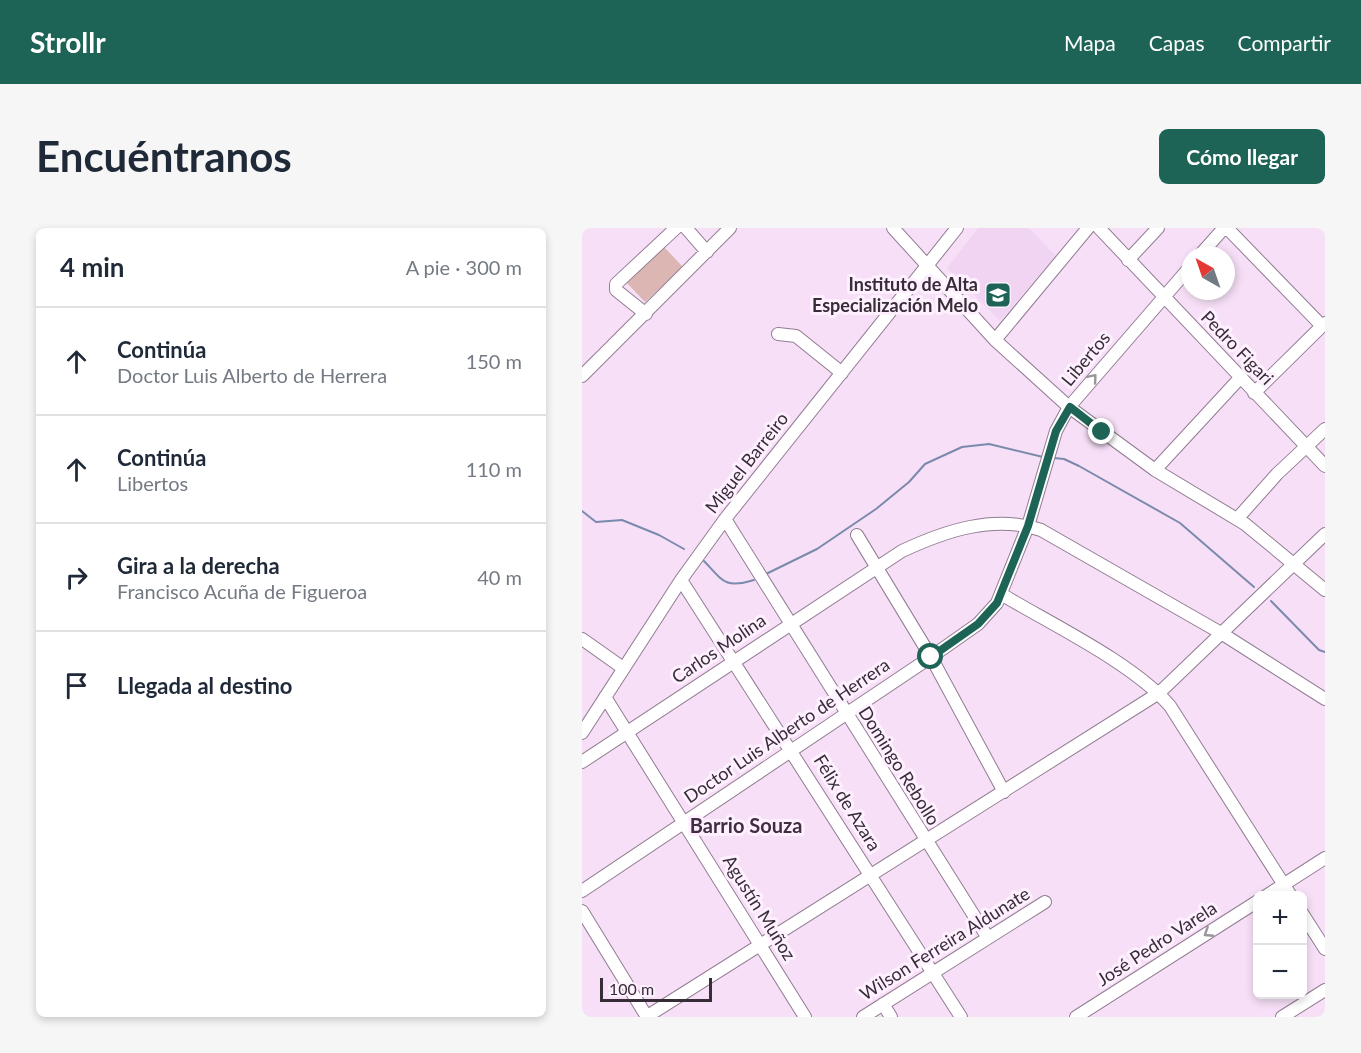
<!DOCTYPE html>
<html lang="es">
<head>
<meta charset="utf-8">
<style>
	:root { --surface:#fff; --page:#f6f6f7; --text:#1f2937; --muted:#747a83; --line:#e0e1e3; --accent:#1e6456 }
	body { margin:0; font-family:Lato,sans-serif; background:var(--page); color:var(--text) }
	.controls { position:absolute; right:18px; bottom:18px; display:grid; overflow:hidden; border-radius:9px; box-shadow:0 3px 9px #0003 }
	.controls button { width:54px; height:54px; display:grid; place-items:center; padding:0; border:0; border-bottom:2px solid var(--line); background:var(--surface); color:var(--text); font:30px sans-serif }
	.compass { position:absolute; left:599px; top:18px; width:54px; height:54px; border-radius:50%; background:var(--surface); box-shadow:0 3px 9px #0003; rotate:320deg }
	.scale { position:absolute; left:18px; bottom:15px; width:112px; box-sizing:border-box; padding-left:6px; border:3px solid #362d36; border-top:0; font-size:16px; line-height:21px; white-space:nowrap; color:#362d36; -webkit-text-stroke:4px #fff0ff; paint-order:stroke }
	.stop { position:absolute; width:18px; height:18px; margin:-14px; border:4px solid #1e6456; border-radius:50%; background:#fff }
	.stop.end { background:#1e6456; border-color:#fff; box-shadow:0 2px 6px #0008 }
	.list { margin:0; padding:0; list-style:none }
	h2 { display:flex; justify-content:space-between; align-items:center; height:78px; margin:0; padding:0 24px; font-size:26px }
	h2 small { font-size:20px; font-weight:400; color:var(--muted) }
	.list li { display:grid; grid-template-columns:39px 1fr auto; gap:18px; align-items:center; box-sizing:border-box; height:108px; padding:0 24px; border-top:2px solid var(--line) }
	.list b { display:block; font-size:22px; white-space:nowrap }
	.list p { margin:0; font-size:20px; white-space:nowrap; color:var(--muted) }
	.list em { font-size:20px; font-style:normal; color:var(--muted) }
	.icon { flex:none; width:33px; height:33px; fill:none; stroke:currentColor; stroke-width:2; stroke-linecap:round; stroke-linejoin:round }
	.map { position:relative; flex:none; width:743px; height:789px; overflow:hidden; border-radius:9px }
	header { display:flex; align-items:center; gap:36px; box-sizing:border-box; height:84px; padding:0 30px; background:var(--accent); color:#fff }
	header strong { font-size:28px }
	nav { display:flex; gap:33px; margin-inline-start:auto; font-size:21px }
	.intro { display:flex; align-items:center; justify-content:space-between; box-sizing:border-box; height:144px; padding:0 36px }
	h1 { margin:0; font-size:42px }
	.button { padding:15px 27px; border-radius:9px; background:var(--accent); color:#fff; font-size:21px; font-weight:700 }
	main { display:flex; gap:36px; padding:0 36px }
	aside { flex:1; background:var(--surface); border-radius:9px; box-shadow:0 3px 9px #0003 }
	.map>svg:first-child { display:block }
</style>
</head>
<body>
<header>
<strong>Strollr</strong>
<nav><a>Mapa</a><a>Capas</a><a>Compartir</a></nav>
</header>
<div class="intro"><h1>Encuéntranos</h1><a class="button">Cómo llegar</a></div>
<main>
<aside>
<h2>4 min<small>A pie · 300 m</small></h2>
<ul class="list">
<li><svg class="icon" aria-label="ahead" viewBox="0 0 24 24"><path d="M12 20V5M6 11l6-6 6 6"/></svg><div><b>Continúa</b><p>Doctor Luis Alberto de Herrera</p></div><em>150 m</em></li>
<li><svg class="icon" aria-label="ahead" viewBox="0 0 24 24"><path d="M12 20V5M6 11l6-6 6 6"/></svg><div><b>Continúa</b><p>Libertos</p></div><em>110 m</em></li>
<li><svg class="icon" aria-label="right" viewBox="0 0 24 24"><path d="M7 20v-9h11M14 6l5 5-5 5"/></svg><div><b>Gira a la derecha</b><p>Francisco Acuña de Figueroa</p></div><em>40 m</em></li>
<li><svg class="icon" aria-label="arrive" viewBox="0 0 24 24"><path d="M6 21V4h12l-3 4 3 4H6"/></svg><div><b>Llegada al destino</b></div></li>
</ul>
</aside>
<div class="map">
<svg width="743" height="789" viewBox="0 0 743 789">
	<rect width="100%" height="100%" fill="#f7e0f7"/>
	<path fill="#f1d4f1" d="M396,0H447L474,28L418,93L365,40Z"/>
	<path fill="#dbb6b2" d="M82,19L101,39L63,74L44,54Z"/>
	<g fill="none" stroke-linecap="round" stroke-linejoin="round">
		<path stroke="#7b8aac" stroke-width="2" d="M472,230L482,231L497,238L598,295L672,359
			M0,283L14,294L40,292L77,307L102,321
			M122,333C141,353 143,361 172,352
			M184,346L235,321L294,281L327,254L343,236L380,219L407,216L461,229
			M689,373L737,422L743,424"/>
		<defs>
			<path id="minor" d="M104,0L125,24
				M311,0L413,112L487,179L573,242L663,296L743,362
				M517,0L743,238
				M645,0L740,98
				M618,27L642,0
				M546,32L576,0
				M64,86L34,62V56L94,0
				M196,106L214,108L260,145
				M413,112L506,0
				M0,148L148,0
				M672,165L743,95
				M573,242L658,150
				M143,291L406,710
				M655,291L695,246L743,201
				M275,307L349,429L422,564
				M99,352L379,789
				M419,366C469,396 551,435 588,478L709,668
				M0,411L41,440
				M23,469L223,789
				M0,505L99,352L143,291L375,0
				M0,534L320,323C363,303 412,286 459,302L639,405L743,471
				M0,663L349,429L396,396L415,375L446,298L474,203L487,179L608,39
				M684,668L743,630
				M0,683L65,789
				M720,685L743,721
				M301,776L309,789
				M64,789L577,465L743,306
				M281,789L463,674
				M494,789L676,673
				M700,789L743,762"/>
		</defs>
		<use href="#minor" stroke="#917c91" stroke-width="14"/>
		<use href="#minor" stroke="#fff" stroke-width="12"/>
	</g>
	<defs><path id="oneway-chevron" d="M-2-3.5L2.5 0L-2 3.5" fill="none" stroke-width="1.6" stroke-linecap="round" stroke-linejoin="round" transform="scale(1.5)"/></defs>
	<g stroke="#9a969a">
		<use href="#oneway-chevron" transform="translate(511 150) rotate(-50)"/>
		<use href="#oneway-chevron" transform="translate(626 705) rotate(147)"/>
	</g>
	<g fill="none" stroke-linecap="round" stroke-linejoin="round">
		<path stroke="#1e6456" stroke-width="8" d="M349,429L396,396L415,375L446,298L474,203L488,179L520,204"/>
	</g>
	<defs>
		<symbol id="university-square" viewBox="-11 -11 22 22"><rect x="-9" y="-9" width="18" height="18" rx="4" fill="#1e6456" stroke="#fff0ff"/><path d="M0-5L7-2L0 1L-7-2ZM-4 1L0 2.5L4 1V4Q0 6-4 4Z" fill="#fff"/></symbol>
	</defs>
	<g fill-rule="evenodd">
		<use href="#university-square" x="401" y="52" width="30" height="30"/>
	</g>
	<g text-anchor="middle" stroke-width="6" stroke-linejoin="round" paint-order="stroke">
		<g font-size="18" font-weight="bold" fill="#362d36" stroke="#fff0ff" text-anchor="end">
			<text x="396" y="63">Instituto de Alta<tspan x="396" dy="21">Especialización Melo</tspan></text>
		</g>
		<g font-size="18" fill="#362d36" stroke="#fff0ff">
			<text transform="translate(655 120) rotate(46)" y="6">Pedro Figari</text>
			<text transform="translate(504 131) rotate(-50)" y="6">Libertos</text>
			<text transform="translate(165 235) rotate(-52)" y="6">Miguel Barreiro</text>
			<text transform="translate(137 421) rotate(-34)" y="6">Carlos Molina</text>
			<text transform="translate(205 503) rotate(-34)" y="6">Doctor Luis Alberto de Herrera</text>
			<text transform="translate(317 538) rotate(58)" y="6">Domingo Rebollo</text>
			<text transform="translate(265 575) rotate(58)" y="6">Félix de Azara</text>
			<text transform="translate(177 680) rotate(58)" y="6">Agustín Muñoz</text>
			<text transform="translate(363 716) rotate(-32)" y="6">Wilson Ferreira Aldunate</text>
			<text transform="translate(575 716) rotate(-33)" y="6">José Pedro Varela</text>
		</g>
		<g font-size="20" font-weight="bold" fill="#402d40" stroke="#fff0ff">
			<text x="164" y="605">Barrio Souza</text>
		</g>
	</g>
</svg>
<div class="controls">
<button>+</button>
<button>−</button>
</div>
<svg class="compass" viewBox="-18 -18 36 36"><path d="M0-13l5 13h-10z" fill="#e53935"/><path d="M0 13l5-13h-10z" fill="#747a83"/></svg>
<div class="scale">100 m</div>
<div class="stop" style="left:349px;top:429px"></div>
<div class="stop end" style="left:520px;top:204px"></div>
</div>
</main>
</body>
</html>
